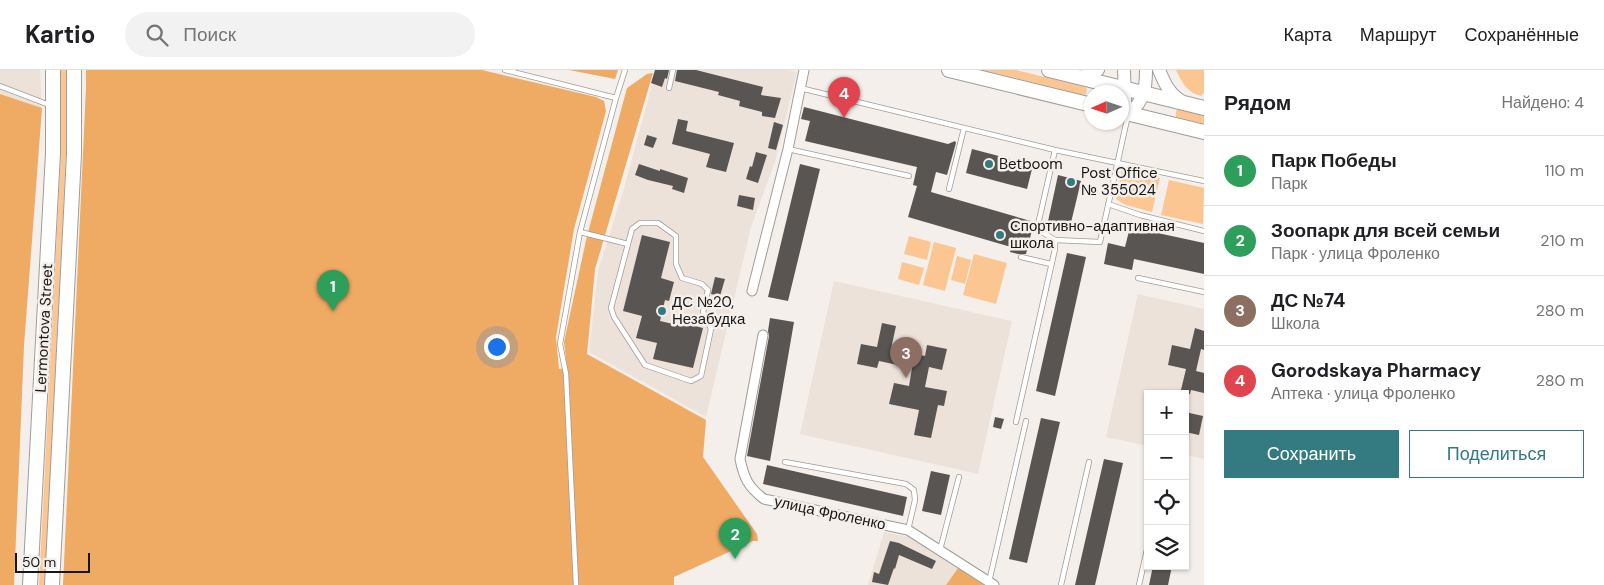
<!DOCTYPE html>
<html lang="ru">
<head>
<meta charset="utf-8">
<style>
	:root { --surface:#fff; --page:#f2f2f2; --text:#202124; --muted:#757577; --line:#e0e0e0; --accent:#337b81 }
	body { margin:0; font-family:"DM Sans",sans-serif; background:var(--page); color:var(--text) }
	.controls { position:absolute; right:15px; bottom:15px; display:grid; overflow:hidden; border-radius:0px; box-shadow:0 1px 4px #0004 }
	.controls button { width:45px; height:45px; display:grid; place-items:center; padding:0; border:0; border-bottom:1px solid var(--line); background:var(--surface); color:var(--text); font:25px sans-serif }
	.compass { position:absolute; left:1084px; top:15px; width:45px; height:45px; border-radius:50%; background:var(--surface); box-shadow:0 1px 4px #0004; rotate:267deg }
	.scale { position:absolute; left:15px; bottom:12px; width:75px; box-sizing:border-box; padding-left:5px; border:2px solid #181715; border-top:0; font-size:14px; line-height:18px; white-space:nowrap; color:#181715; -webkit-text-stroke:4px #f4efeb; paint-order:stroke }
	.you { position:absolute; left:496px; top:276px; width:18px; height:18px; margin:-12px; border:4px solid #fff; border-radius:50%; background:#1a73e8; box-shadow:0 0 0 8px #1a73e833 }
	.badge { display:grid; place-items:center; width:32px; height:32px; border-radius:50%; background:var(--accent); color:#fff; font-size:16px; font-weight:700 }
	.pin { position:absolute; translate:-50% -41px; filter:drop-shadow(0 1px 2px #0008) }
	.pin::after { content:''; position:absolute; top:26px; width:18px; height:15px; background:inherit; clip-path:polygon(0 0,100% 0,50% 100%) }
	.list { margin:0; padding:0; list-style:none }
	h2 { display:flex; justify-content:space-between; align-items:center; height:65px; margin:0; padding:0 20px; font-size:21px }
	h2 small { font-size:16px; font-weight:400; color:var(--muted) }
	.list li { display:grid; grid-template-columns:32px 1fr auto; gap:15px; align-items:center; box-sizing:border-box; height:70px; padding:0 20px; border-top:1px solid var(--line) }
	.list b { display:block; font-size:19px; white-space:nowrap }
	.list p { margin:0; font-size:16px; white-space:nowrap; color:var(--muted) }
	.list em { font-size:16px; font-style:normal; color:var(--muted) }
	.actions { display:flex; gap:10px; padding:15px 20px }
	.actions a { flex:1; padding:11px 0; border:1px solid var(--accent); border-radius:0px; text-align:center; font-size:18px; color:var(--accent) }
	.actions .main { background:var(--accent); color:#fff }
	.icon { flex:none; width:28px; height:28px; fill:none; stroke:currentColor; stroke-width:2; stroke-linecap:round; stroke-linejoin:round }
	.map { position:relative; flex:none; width:1204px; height:515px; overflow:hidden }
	header { display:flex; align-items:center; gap:30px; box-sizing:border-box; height:70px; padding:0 25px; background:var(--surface); border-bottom:1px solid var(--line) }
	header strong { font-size:24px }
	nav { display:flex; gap:28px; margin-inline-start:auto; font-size:18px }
	.search { width:350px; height:45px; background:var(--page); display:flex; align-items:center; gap:12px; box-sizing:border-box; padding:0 18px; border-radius:28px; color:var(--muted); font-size:19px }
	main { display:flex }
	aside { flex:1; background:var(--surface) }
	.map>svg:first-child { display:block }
</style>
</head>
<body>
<header>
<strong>Kartio</strong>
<div class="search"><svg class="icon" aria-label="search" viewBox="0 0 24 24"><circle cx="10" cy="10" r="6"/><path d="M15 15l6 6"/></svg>Поиск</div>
<nav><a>Карта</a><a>Маршрут</a><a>Сохранённые</a></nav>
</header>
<main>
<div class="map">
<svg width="1204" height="515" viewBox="0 0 1204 515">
	<rect width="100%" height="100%" fill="#f4efeb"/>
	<path fill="#ede2d9" d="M0,0H40L42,38L0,24Z
		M656,0H788L797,2L775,92L751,157L706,347L589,282L598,201L624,118Z
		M834,211L1012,251L978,404L800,364Z
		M1138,224L1204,239V389L1185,385V324H1148V376L1106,367Z
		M884,462L910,467L958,498L946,515H868Z"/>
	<path fill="#fbc692" d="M61,0H66V84L45,515H39L61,84Z
		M983,0H1016L1085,17L1087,19L1086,24L1084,25Z
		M1176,0H1204V23L1201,26C1187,23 1182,12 1176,0Z
		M1178,39L1204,46V54L1176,47V41Z
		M1122,99L1160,108L1152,142L1126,135L1116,129Z
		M1169,110L1204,118L1203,154L1161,145Z
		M909,166L931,172L927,190L904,184Z
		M934,172L956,178L945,221L923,215Z
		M974,184L1007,193L996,234L963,225Z
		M957,186L971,190L965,214L951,210Z
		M902,192L924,198L919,215L898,209Z"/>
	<path fill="#efaa64" d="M86,0H482L596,27L604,31L606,41L574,159L556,267L559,299L567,298L564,272L587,166L627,18L647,4L653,3L595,199L587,284L706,350L703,387L757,464L758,471H753L674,507V515H63L86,18Z
		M569,0H618L615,9Z
		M0,24L42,38L24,276L14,515H0Z
		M958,498L984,515H946Z"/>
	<path fill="#595552" d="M655,0H669L667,9L665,8L662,17L651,13Z
		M677,0H696L763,17L761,25L781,28L775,48L762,46V42L739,36L740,31L718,25L719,22L675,11Z
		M804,37L948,74L955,71L956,73L947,105L936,102L931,122L1034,152L1026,184H1018L1010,182L1011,177L908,147L917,116L913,115L917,97L805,71L810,51L801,49Z
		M678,49L688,51L686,61L734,73L726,102L706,97L710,84L672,74Z
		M774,52L783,55L776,80L768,78Z
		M647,65L657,68L653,78L644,75Z
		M972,79L1033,95L1027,119L966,103Z
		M756,82L767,85L758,113L746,109L750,96L752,97Z
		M639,94L660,101V99L688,108L684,123L672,119L673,116L648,110L635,105Z
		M800,94L820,99L788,231L768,227Z
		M1058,105L1081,111L1069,161L1047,156Z
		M739,125L755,128L753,140L737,136Z
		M1130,157L1204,173V204L1134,189L1132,200L1104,194L1108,173L1125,177Z
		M642,165L670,172L661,208L674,212L669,231L665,230L660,251L682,256L683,253L703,258L693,298L653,289L657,273L636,268L642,246L623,241Z
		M1067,183L1086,187L1055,326L1036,321Z
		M715,207L725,209L720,226L711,224Z
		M770,248L794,252L770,391L747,386L769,266L768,261Z
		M882,253L896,256L891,279L925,286L927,275L947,279L942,300L929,297L925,317L947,321L944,336L938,335L931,368L914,365L919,340L889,334L894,313L909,316L912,298L879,291L877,298L857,294L861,274L877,277Z
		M1195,258L1204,261V280L1201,279L1196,301L1204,303V323L1191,320L1190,324H1180L1186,299L1168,295L1172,275L1190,279Z
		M1185,342L1203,346L1199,365L1185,362Z
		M995,347L1004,349L1001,359L993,357Z
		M1041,348L1060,352L1027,493L1009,489Z
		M1104,389L1123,393L1095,515H1075Z
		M767,395L907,427L903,446L763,414Z
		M931,401L950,405L941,445L922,441Z
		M890,471L899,473L936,491L932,499L899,485L895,499L894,498L888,515L872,512L874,502L879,504Z
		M1153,496H1172L1168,515H1149Z"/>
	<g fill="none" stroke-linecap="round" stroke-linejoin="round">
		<defs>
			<path id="service" d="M505,0L616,28
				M0,16L52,36
				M669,18L673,0
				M800,18L1055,80L1204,111
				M788,79L909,106
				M1055,80L1037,159L1055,170L1100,172L1128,45
				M949,119L964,58
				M1108,134L1140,145L1204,161
				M580,162L628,174L632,159L640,153H658L676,166V194L682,208L702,214L708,220L703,242L711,259L701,306L691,311L645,295L614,247L611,238L628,174
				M1021,187L1051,194
				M1138,208L1204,222
				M1016,352L1055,179V170
				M785,392L906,414L914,420L915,430L908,460
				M940,480L959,407
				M989,512L1026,351
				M576,515L566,304L560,274L580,162L616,28L625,0
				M1061,515L1089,392
				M1139,515L1148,475"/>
			<path id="minor" d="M752,221L788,79L804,0
				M763,265L740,389C744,408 748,417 764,429L908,460L994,515"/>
			<path id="secondary" d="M1124,0L1125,33L1129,44C1144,30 1146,20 1146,0
				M1159,0C1165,14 1169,24 1183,32
				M1078,7L1090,5L1098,0"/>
			<path id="primary" d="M949,0L1092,35
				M1049,0L1204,38
				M1122,42L1204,62
				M30,515L53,83V0
				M52,515L74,84V0"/>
		</defs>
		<use href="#service" stroke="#a09c98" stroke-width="6"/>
		<use href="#minor" stroke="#a09c98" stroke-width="11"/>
		<use href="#secondary" stroke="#a09c98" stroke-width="14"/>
		<use href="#primary" stroke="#a09c98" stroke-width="16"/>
		<use href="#service" stroke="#fff" stroke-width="4.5"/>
		<use href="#minor" stroke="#fff" stroke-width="9"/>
		<use href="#secondary" stroke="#fff" stroke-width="12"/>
		<use href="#primary" stroke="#fff" stroke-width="14"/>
	</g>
	<g fill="#337b81" stroke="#f4efeb" stroke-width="2">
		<circle cx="989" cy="94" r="5"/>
		<circle cx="1071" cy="112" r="5"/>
		<circle cx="1000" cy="165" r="5"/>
		<circle cx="662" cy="241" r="5"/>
	</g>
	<g text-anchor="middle" stroke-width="5" stroke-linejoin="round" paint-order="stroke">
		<g font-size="15" fill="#181715" stroke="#f4efeb" text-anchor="start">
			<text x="999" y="99">Betboom</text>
			<text x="1081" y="108">Post Office<tspan x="1081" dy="17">№ 355024</tspan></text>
			<text x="1010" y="161">Спортивно-адаптивная<tspan x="1010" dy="17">школа</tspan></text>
			<text x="672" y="237">ДС №20,<tspan x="672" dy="17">Незабудка</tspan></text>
		</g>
		<g font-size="15" fill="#181715" stroke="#f4efeb">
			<text transform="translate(44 258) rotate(-87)" y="5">Lermontova Street</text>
			<text transform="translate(830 443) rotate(12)" y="5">улица Фроленко</text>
		</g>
	</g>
</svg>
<div class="controls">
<button>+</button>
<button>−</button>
<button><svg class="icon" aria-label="locate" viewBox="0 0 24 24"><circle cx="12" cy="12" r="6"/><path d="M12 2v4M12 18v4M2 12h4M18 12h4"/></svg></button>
<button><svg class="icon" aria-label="layers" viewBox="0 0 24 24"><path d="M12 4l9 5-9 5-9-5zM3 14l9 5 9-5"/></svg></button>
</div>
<svg class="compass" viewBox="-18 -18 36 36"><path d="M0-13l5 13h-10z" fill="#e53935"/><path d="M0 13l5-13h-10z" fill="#757577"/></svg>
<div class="scale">50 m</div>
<div class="you"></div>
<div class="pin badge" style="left:333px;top:241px;background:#2e9e5b">1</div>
<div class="pin badge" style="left:735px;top:489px;background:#2e9e5b">2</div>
<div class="pin badge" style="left:906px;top:308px;background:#8d6e63">3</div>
<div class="pin badge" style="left:844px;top:48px;background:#e0444e">4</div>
</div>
<aside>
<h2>Рядом<small>Найдено: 4</small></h2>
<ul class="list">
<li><span class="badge" style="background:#2e9e5b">1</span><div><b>Парк Победы</b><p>Парк</p></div><em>110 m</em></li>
<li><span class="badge" style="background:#2e9e5b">2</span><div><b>Зоопарк для всей семьи</b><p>Парк · улица Фроленко</p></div><em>210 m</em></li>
<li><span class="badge" style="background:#8d6e63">3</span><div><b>ДС №74</b><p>Школа</p></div><em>280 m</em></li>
<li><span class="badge" style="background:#e0444e">4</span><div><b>Gorodskaya Pharmacy</b><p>Аптека · улица Фроленко</p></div><em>280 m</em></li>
</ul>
<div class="actions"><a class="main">Сохранить</a><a>Поделиться</a></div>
</aside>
</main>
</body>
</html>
